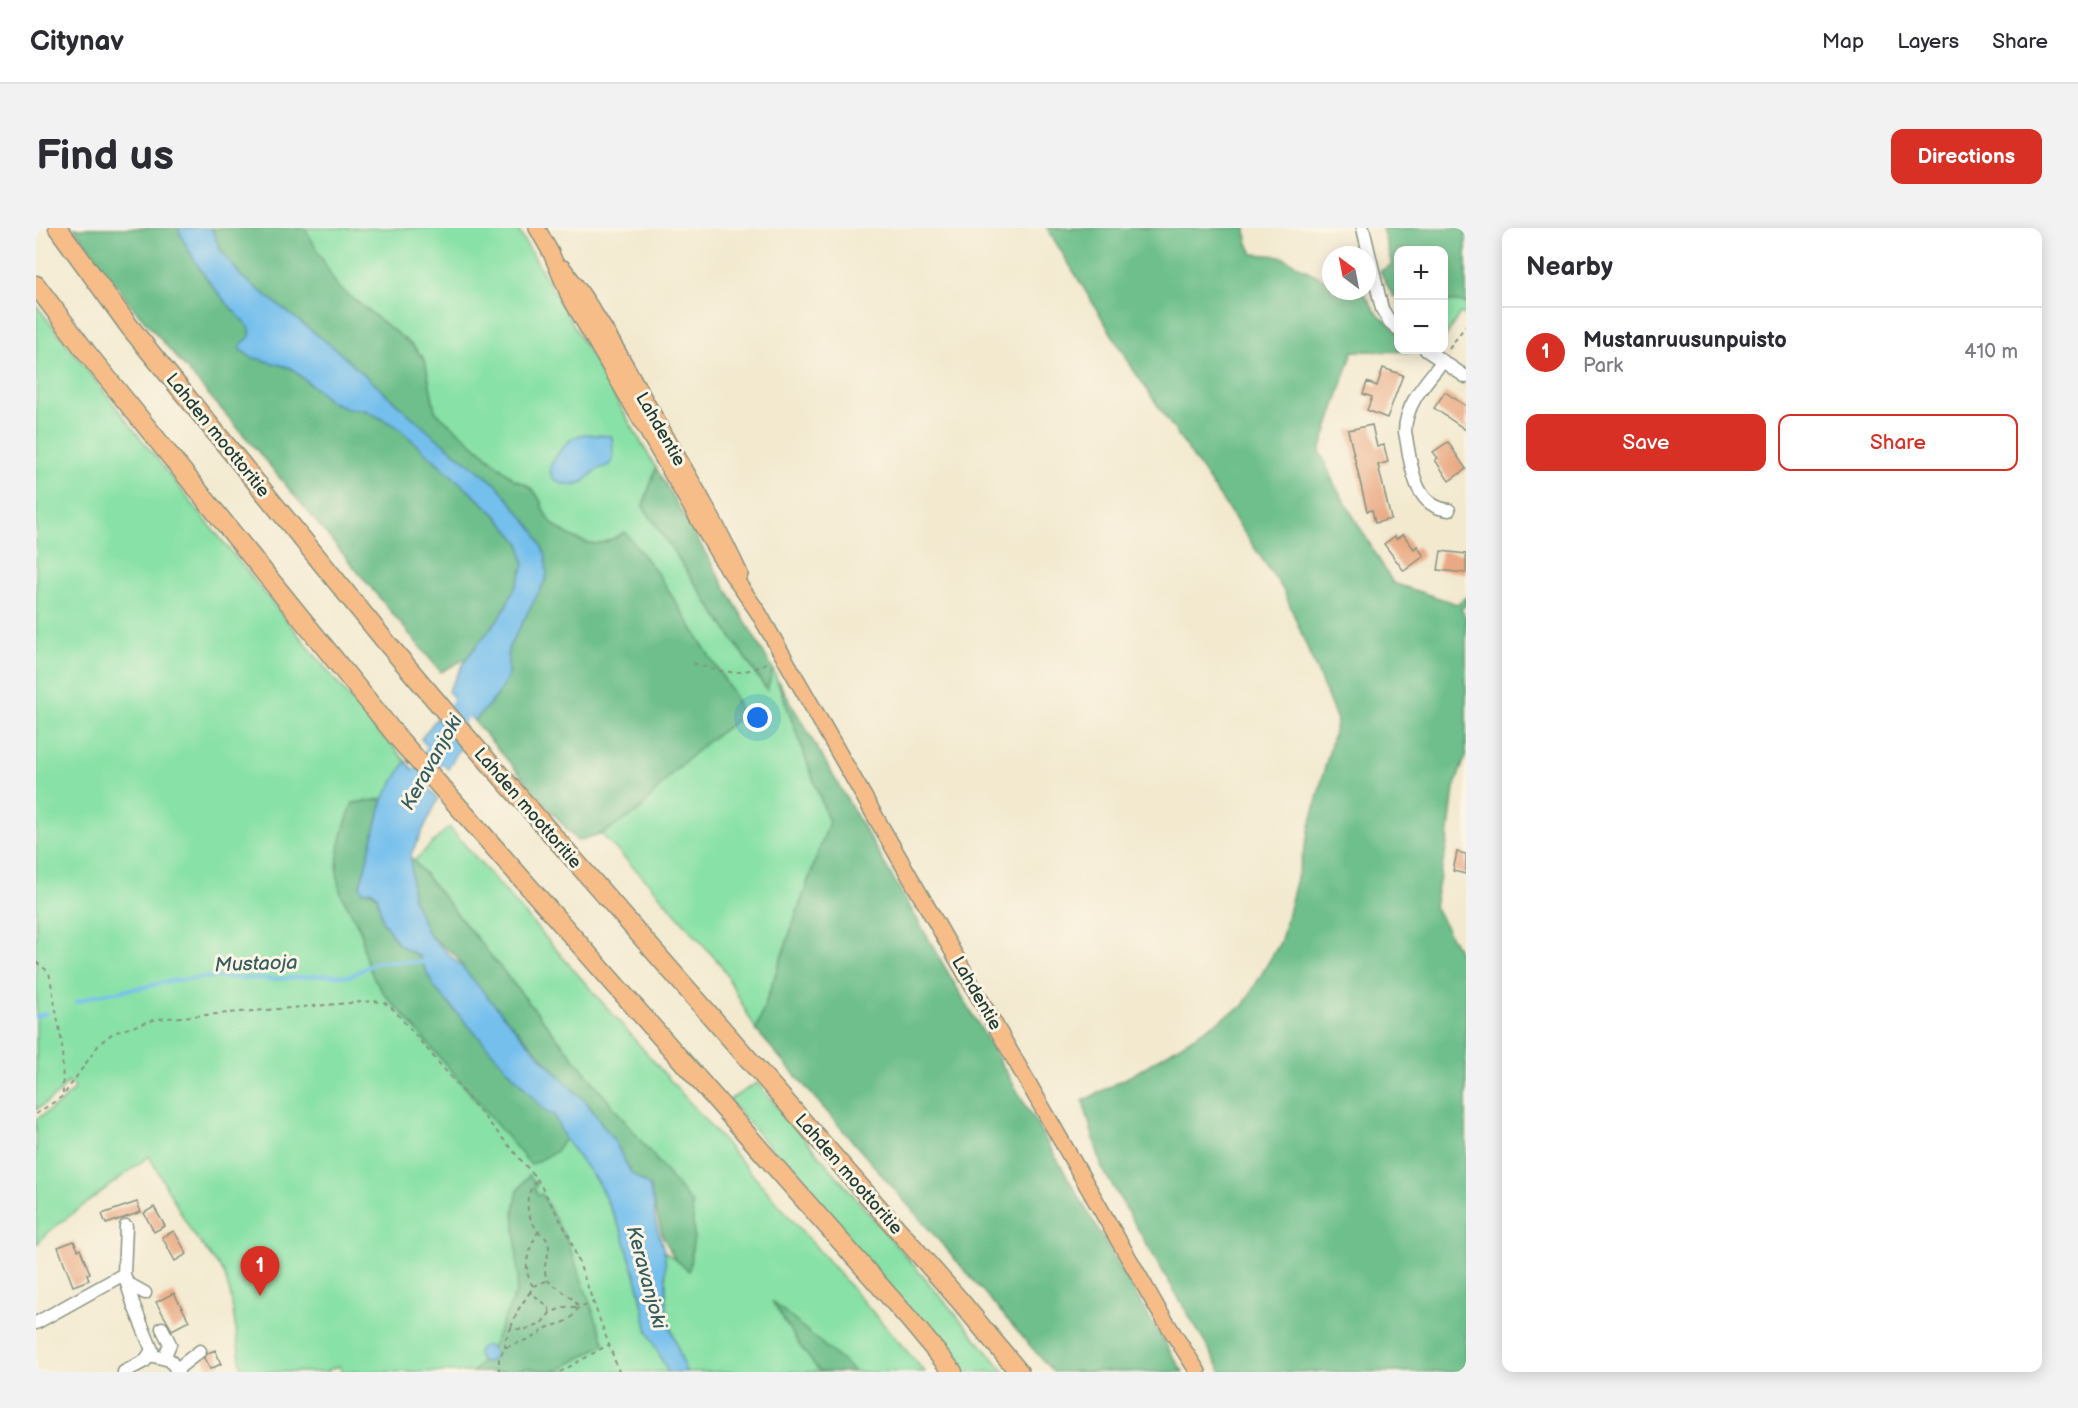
<!DOCTYPE html>
<html lang="en">
<head>
<meta charset="utf-8">
<style>
	:root { --surface:#fff; --page:#f2f2f3; --text:#2b2b33; --muted:#7c7c81; --line:#e1e1e2; --accent:#d93025 }
	body { margin:0; font-family:"Balsamiq Sans",sans-serif; background:var(--page); color:var(--text) }
	.controls { position:absolute; right:18px; top:18px; display:grid; overflow:hidden; border-radius:12px; box-shadow:0 3px 15px #0003 }
	.controls button { width:54px; height:54px; display:grid; place-items:center; padding:0; border:0; border-bottom:2px solid var(--line); background:var(--surface); color:var(--text); font:30px sans-serif }
	.compass { position:absolute; left:1286px; top:18px; width:54px; height:54px; border-radius:50%; background:var(--surface); box-shadow:0 3px 15px #0003; rotate:328deg }
	.you { position:absolute; left:722px; top:490px; width:21px; height:21px; margin:-15px; border:4px solid #fff; border-radius:50%; background:#1a73e8; box-shadow:0 0 0 9px #1a73e833 }
	.badge { display:grid; place-items:center; width:39px; height:39px; border-radius:50%; background:var(--accent); color:#fff; font-size:20px; font-weight:700 }
	.pin { position:absolute; translate:-50% -50px; filter:drop-shadow(0 2px 3px #0008) }
	.pin::after { content:''; position:absolute; top:32px; width:21px; height:18px; background:inherit; clip-path:polygon(0 0,100% 0,50% 100%) }
	.list { margin:0; padding:0; list-style:none }
	h2 { display:flex; justify-content:space-between; align-items:center; height:78px; margin:0; padding:0 24px; font-size:26px }
	h2 small { font-size:20px; font-weight:400; color:var(--muted) }
	.list li { display:grid; grid-template-columns:39px 1fr auto; gap:18px; align-items:center; box-sizing:border-box; height:90px; padding:0 24px; border-top:2px solid var(--line) }
	.list b { display:block; font-size:22px; white-space:nowrap }
	.list p { margin:0; font-size:20px; white-space:nowrap; color:var(--muted) }
	.list em { font-size:20px; font-style:normal; color:var(--muted) }
	.actions { display:flex; gap:12px; padding:18px 24px }
	.actions a { flex:1; padding:14px 0; border:2px solid var(--accent); border-radius:12px; text-align:center; font-size:21px; color:var(--accent) }
	.actions .main { background:var(--accent); color:#fff }
	.map { position:relative; flex:none; width:1430px; height:1144px; overflow:hidden; border-radius:12px }
	header { display:flex; align-items:center; gap:36px; box-sizing:border-box; height:84px; padding:0 30px; background:var(--surface); border-bottom:2px solid var(--line) }
	header strong { font-size:28px }
	nav { display:flex; gap:33px; margin-inline-start:auto; font-size:21px }
	.intro { display:flex; align-items:center; justify-content:space-between; box-sizing:border-box; height:144px; padding:0 36px }
	h1 { margin:0; font-size:42px }
	.button { padding:15px 27px; border-radius:12px; background:var(--accent); color:#fff; font-size:21px; font-weight:700 }
	main { display:flex; gap:36px; padding:0 36px }
	aside { flex:1; background:var(--surface); border-radius:12px; box-shadow:0 3px 15px #0003 }
	.map>svg:first-child { display:block }
</style>
</head>
<body>
<header>
<strong>Citynav</strong>
<nav><a>Map</a><a>Layers</a><a>Share</a></nav>
</header>
<div class="intro"><h1>Find us</h1><a class="button">Directions</a></div>
<main>
<div class="map">
<svg width="1430" height="1144" viewBox="0 0 1430 1144">
	<rect width="100%" height="100%" fill="#fcf5e5"/>
	<filter id="ink" filterUnits="userSpaceOnUse"><feTurbulence type="fractalNoise" baseFrequency=".0167" numOctaves="2"/><feDisplacementMap in="SourceGraphic" scale="12" xChannelSelector="R" yChannelSelector="G"/><feConvolveMatrix kernelMatrix="1 2 1 2 8 2 1 2 1" color-interpolation-filters="sRGB"/></filter>
	<filter id="wash" filterUnits="userSpaceOnUse"><feTurbulence type="fractalNoise" baseFrequency=".008" numOctaves="4" result="noise"/><feDisplacementMap in="SourceGraphic" scale="24" xChannelSelector="R" yChannelSelector="G"/><feGaussianBlur stdDeviation="1.35" result="paint"/><feColorMatrix in="noise" values="0 0 0 0 0 0 0 0 0 0 0 0 0 0 0 0 0 1.4 0 .05"/><feComposite in="paint" operator="in"/></filter>
	<g filter="url(#wash)">
		<rect width="100%" height="100%" fill="#f2e9cf"/>
		<path fill="#88e1a6" stroke="#548f6d" stroke-width="1.5" d="M268,0H481L620,240L607,278L730,461L737,441L793,594L811,616L782,624L720,802L685,737L612,654L565,606L603,583L636,545L671,514L706,488L699,469L624,349L589,305C566,317 558,321 533,307C522,301 515,296 509,285C506,281 506,276 504,272C499,262 489,255 479,252L399,183L389,132L377,118L301,58Z
			M1408,73L1430,75V87L1424,85L1409,110Z
			M0,77L154,273L342,505L356,517L372,536L347,571L317,576L304,663L326,706L328,724L338,750L510,883L562,955L586,1004L603,1060L612,1104L632,1144H306L303,1138L292,1142L293,1144H206L195,1069L188,1045L155,1003L113,928L11,1005L0,1017V891C15,882 29,874 39,859L32,854L22,866L0,882Z
			M413,599L889,1144H818L813,1139L784,1144H650L631,1089L628,1023L653,1042L656,976L378,633Z
			M721,855L969,1144H927L693,872Z"/>
		<path fill="#6ebf8b" stroke="#467e60" stroke-width="1.5" d="M38,0H142C158,39 184,69 213,99L215,105V129L255,140L294,173L312,181L329,182L360,198L459,286L484,315L488,337L481,356L466,386L431,430L405,444L219,220L95,77Z
			M175,0H269L301,58L377,118L389,132L399,183L479,252C489,255 499,262 504,272C506,276 506,281 509,285C515,296 522,301 533,307C556,320 567,318 589,304L624,349L699,469L706,488L671,514L636,545L603,583L565,606L541,613L438,493L460,469L472,448V421L511,349L499,304L461,257L394,205L297,119L206,49L185,23Z
			M1011,0H1210L1211,13L1217,26L1244,28L1289,52H1295V63H1327L1339,83L1362,104V122H1382L1385,124L1317,123L1284,223L1298,256L1357,355L1421,376L1430,369V377L1425,381L1430,390V527L1418,560L1412,611L1398,678L1430,737V1144H1186L1066,940L1047,873L1098,846L1207,778L1245,713L1301,492L1248,363L1097,141Z
			M1346,0H1430V75L1408,73V22H1362V69L1357,68L1344,43L1356,37Z
			M620,240L737,441L731,462L607,278Z
			M742,453L1113,1089L1147,1144H1017L720,802L793,594Z
			M347,571L324,658L341,667L347,694L363,717L383,728L398,759L510,883L518,887L529,911L519,924L495,937L366,785C348,769 334,748 328,724C326,718 327,712 326,706C321,691 310,679 305,665C295,638 307,600 317,575Z
			M374,628L656,976L658,1008L653,1043L639,1031L627,1009L613,958L595,945L579,914L551,875L532,857L436,753L420,728L392,706L376,669Z
			M493,947L501,957L498,960L502,967L506,966L532,1015L569,1116L523,1142L513,1143L491,1140L477,1144H437L447,1133H455L458,1126L455,1120L480,1064L482,1048L478,982L482,962Z
			M736,1073L813,1139L818,1144H784L764,1118Z"/>
		<path fill="#75bfed" stroke="#4a7e90" stroke-width="1.5" d="M142,0H175L185,23L206,49L297,119L394,205L461,257L499,304L510,328L511,349L472,421V448L460,469L438,493L412,463L431,430L466,386L481,356L488,337L484,315L459,286L360,198L329,182L312,181L294,173L255,140L215,129L204,122L205,116C213,110 217,108 213,99C184,69 158,39 142,0Z
			M549,206L575,208L577,213C575,220 580,229 574,236C571,239 565,239 561,242C555,245 553,251 547,254C539,258 520,258 516,248C514,245 514,242 514,239C522,224 531,209 549,206Z
			M401,490L425,518L412,541L385,511Z
			M370,533L402,571L375,626L376,669L392,706L426,739L489,812L532,857L551,875L579,914L595,945L613,958L618,976L619,991L629,1026L631,1089L650,1144H632L612,1104L603,1060L586,1004L562,955L529,911L518,887L510,884L398,759L383,728L363,717L347,694L341,667L335,662L327,664L324,658L347,571Z
			M442 1126a8 8 0 1 1 16 0a8 8 0 1 1-16 0Z"/>
		<g fill="none" stroke-linecap="round" stroke-linejoin="round">
			<path stroke="#75bfed" stroke-width="4" d="M41,774L60,767L109,759L133,753L172,749L238,751L289,747L314,748L341,734H391
				M0,789L10,785"/>
			<path stroke="#75bfed" stroke-width="22" d="M380,561L439,453"/>
		</g>
		<g id="blocks">
			<path fill="#e9a982" d="M1347,140L1367,147L1351,190L1331,182L1336,169L1327,166L1331,154L1341,158Z
				M1409,164L1430,178V202L1398,180Z
				M1336,197L1341,219L1348,217L1352,234L1342,237L1355,291L1339,295L1336,282L1331,283L1312,202Z
				M1412,214L1430,241L1413,253L1399,232L1402,230L1397,224Z
				M1367,306L1378,321L1381,318L1388,328L1368,343L1348,316L1359,308L1360,311Z
				M1405,323L1430,326V345L1402,342Z
				M1421,624L1430,626V646L1417,643Z
				M101,974L105,984L70,996L66,986Z
				M118,979L129,998L118,1004L108,985Z
				M138,1003L151,1026L139,1033L126,1009Z
				M38,1013L42,1022L44,1021L54,1045L51,1046L53,1052L37,1058L22,1019Z
				M138,1065L153,1093L136,1102L120,1074Z
				M179,1122L185,1136L174,1141L168,1130L172,1125Z"/>
		</g>
	</g>
	<g filter="url(#ink)">
		<use href="#blocks" fill-opacity="0" stroke="#889382" stroke-width="1.5"/>
		<g fill="none" stroke-linecap="round" stroke-linejoin="round">
			<defs>
				<path id="minor" d="M1327,0L1346,81L1354,94L1362,101
					M1390,122L1430,149
					M1407,133C1390,154 1369,176 1369,204C1375,233 1376,279 1413,282
					M91,1055L109,1065
					M0,1095L88,1046
					M126,1100L134,1116L128,1130
					M113,1127L134,1132L142,1144
					M141,1141L164,1123
					M88,1144L109,1133L116,1122L98,1078L88,1046L90,998"/>
				<path id="major" d="M501,0L515,25L533,68L684,329L722,384L1123,1083L1162,1144
					M527,40C561,84 587,133 614,181C645,235 678,289 704,346"/>
				<path id="highway" d="M22,0L93,98L350,414L435,514L925,1074L983,1144
					M0,57L51,125L362,510L874,1092L917,1144"/>
			</defs>
			<use href="#minor" stroke="#889382" stroke-width="15"/>
			<use href="#major" stroke="#889382" stroke-width="18"/>
			<use href="#highway" stroke="#889382" stroke-width="21"/>
			<path stroke="#889382" stroke-width="2" stroke-dasharray="4.5 4.5" stroke-linecap="butt" d="M1413,121L1430,97
				M657,435C688,445 704,450 734,433
				M0,734L13,744L26,815L27,867
				M0,886L27,868L64,815L77,805L121,791L338,773L349,775L358,782L501,951L533,1008L583,1144
				M510,1053L497,1058L494,1064L512,1078L514,1085
				M497,1058C485,1041 493,1020 502,1004
				M475,1099L482,1082L494,1064
				M469,1120V1112L475,1100L487,1102L504,1097L514,1085L528,1079H543L537,1071L511,1052C510,1048 508,1043 509,1038C510,1030 515,1023 512,1014C511,1010 506,1007 503,1004C489,987 487,968 501,952
				M463,1144V1130L469,1120L503,1107L507,1101L529,1094L536,1089L543,1079L558,1074
				M524,1144L572,1117"/>
			<use href="#minor" stroke="#fff" stroke-width="12"/>
			<use href="#major" stroke="#f7bd88" stroke-width="15"/>
			<use href="#highway" stroke="#f7bd88" stroke-width="18"/>
		</g>
	</g>
	<g text-anchor="middle" stroke-width="6" stroke-linejoin="round" paint-order="stroke">
		<g font-size="18" fill="#1f3d34" stroke="#fcf5e5">
			<text transform="translate(625 201) rotate(60)" y="6">Lahdentie</text>
			<text transform="translate(182 207) rotate(51)" y="6">Lahden moottoritie</text>
			<text transform="translate(492 580) rotate(49)" y="6">Lahden moottoritie</text>
			<text transform="translate(941 765) rotate(60)" y="6">Lahdentie</text>
			<text transform="translate(813 946) rotate(49)" y="6">Lahden moottoritie</text>
		</g>
		<g font-size="20" font-style="italic" fill="#345e62" stroke="#fcf5e5">
			<text transform="translate(395 534) rotate(-61)" y="7">Keravanjoki</text>
			<text transform="translate(220 735) rotate(-2)" y="7">Mustaoja</text>
			<text transform="translate(611 1049) rotate(75)" y="7">Keravanjoki</text>
		</g>
	</g>
</svg>
<div class="controls">
<button>+</button>
<button>−</button>
</div>
<svg class="compass" viewBox="-18 -18 36 36"><path d="M0-13l5 13h-10z" fill="#e53935"/><path d="M0 13l5-13h-10z" fill="#7c7c81"/></svg>
<div class="you"></div>
<div class="pin badge" style="left:224px;top:1068px">1</div>
</div>
<aside>
<h2>Nearby<small></small></h2>
<ul class="list">
<li><span class="badge">1</span><div><b>Mustanruusunpuisto</b><p>Park</p></div><em>410 m</em></li>
</ul>
<div class="actions"><a class="main">Save</a><a>Share</a></div>
</aside>
</main>
</body>
</html>
